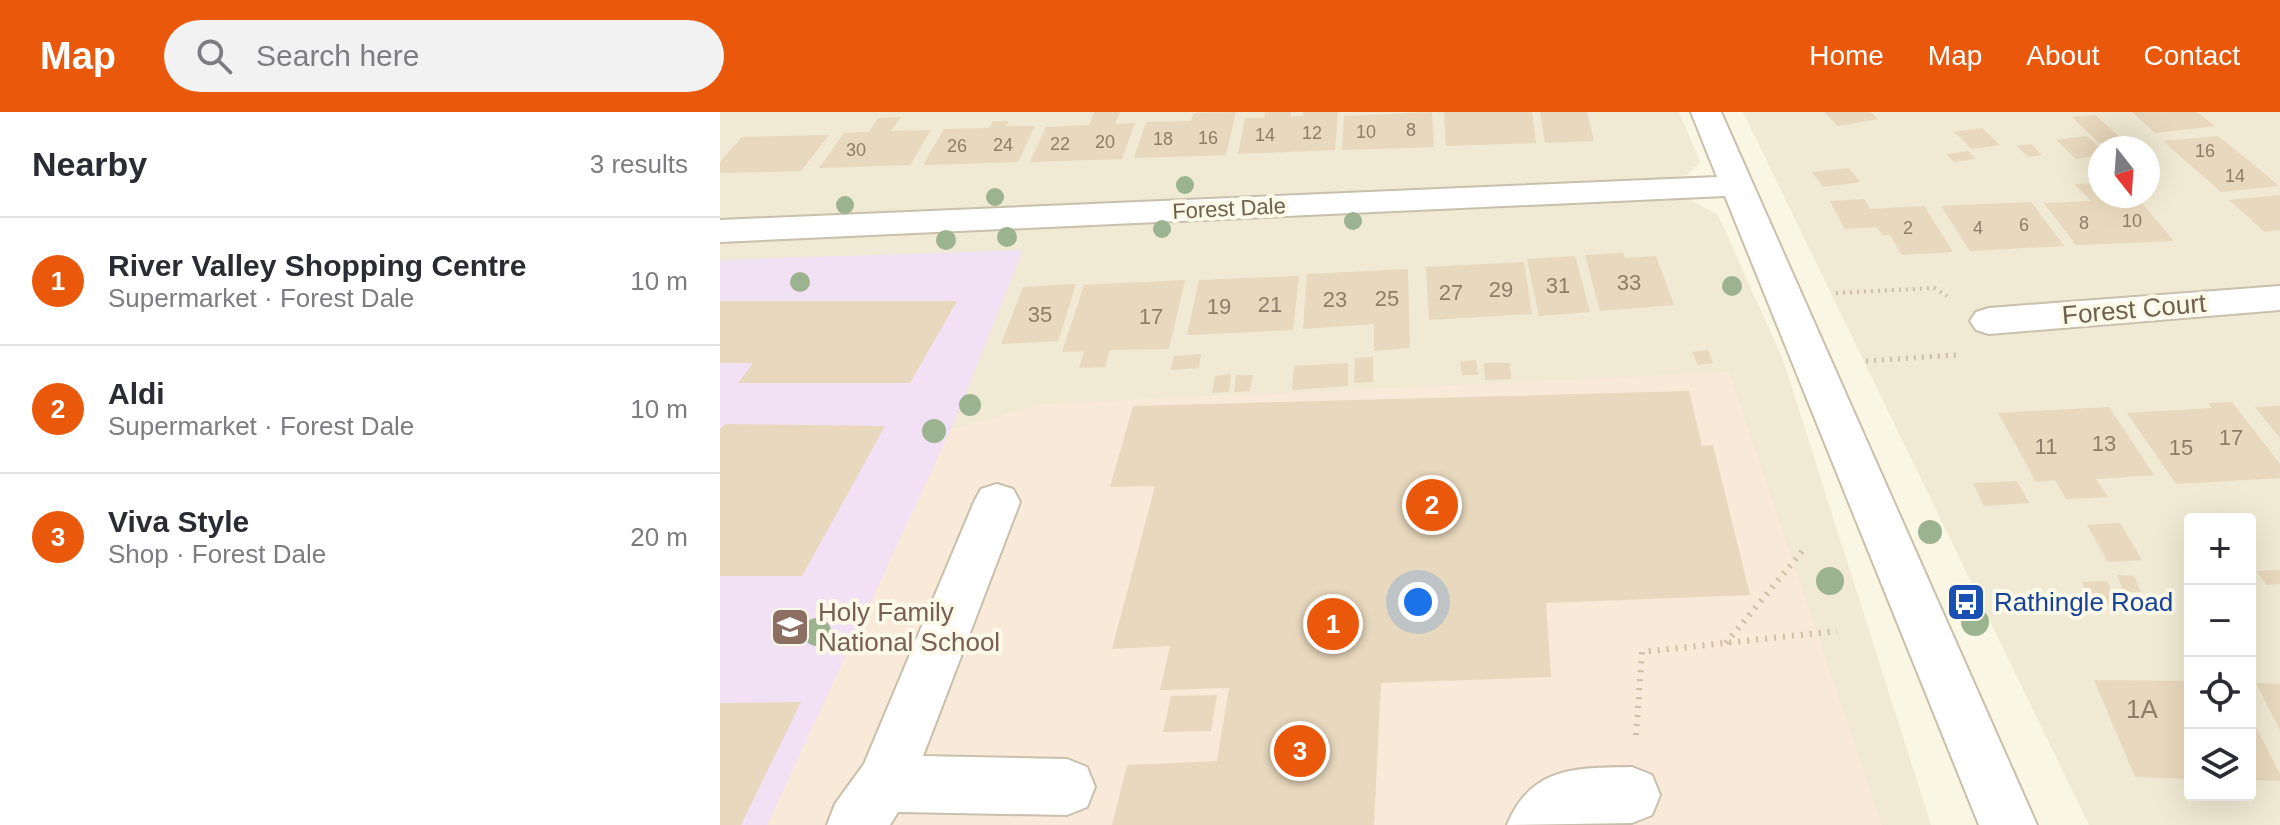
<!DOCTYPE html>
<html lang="en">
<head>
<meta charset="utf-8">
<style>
	:root { --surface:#fff; --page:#f2f2f3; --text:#2b2b33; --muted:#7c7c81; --line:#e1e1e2; --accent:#ea580c }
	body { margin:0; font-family:Helvetica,sans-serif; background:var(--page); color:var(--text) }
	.controls { position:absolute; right:24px; bottom:24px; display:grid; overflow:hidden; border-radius:8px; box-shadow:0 8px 32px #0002 }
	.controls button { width:72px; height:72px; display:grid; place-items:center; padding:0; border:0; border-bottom:2px solid var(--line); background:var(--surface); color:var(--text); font:40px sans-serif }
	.compass { position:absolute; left:1368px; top:24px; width:72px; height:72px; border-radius:50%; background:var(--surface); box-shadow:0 8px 32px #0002; rotate:163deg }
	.you { position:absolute; left:698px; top:490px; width:28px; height:28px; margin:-20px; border:6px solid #fff; border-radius:50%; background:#1a73e8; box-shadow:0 0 0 12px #1a73e833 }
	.badge { display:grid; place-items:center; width:52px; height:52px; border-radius:50%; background:var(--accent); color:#fff; font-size:26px; font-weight:700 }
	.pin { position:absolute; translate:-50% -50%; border:4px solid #fff; box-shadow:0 2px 8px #0006 }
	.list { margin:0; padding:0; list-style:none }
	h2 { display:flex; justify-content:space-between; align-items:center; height:104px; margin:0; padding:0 32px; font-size:34px }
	h2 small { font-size:26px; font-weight:400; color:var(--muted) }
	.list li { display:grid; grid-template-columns:52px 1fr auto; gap:24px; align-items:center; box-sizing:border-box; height:128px; padding:0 32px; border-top:2px solid var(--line) }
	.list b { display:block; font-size:30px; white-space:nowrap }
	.list p { margin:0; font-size:26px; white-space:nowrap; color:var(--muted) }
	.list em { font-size:26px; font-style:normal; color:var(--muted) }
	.icon { flex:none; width:44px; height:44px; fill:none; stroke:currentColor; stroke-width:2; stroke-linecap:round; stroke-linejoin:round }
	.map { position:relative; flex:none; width:1560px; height:713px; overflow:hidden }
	header { display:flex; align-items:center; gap:48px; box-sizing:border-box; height:112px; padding:0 40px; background:var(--accent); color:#fff }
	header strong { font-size:38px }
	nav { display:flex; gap:44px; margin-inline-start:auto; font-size:28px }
	.search { width:560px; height:72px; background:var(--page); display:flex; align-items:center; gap:20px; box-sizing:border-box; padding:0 28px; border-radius:44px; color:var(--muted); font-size:30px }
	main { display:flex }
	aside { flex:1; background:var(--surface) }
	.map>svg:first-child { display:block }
</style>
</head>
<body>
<header>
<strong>Map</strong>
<div class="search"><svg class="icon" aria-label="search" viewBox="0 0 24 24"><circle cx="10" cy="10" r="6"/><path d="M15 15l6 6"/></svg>Search here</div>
<nav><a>Home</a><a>Map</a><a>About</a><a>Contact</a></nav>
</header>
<main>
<aside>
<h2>Nearby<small>3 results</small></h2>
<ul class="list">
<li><span class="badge">1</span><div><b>River Valley Shopping Centre</b><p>Supermarket · Forest Dale</p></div><em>10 m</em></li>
<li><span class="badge">2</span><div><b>Aldi</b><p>Supermarket · Forest Dale</p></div><em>10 m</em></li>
<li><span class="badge">3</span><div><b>Viva Style</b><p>Shop · Forest Dale</p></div><em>20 m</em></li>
</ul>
</aside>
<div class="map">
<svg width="1560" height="713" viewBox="0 0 1560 713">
	<rect width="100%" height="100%" fill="#f9f6e4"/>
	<path fill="#f0e9d3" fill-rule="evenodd" d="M0,0H959L980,50L952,78L998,103L1063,248L1211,713H0Z
		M1023,0H1560V713H1369ZM1380,36H1428V84H1380ZM1470,407H1530V683H1470Z"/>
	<path fill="#f8e9d9" d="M1009,260L1162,713H47L231,317L321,292Z"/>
	<path fill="#f2e1f5" d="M303,138L231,317L47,713H0V148Z"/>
	<path fill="#e8d8bd" d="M374,0H400L395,12L415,11L402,47L310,50L326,15L369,13Z
		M516,0L506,43L414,46L426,10L471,9L474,1Z
		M545,0H571L570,5L583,4V0H618L615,38L518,42L525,6H544Z
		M712,0L714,35L622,38L624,4Z
		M724,0H812L816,31L726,34Z
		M820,0H867L874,29L825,31Z
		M1104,0H1150L1158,7L1118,14Z
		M1412,0H1477L1495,14L1435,21Z
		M1375,3L1403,28L1379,31L1352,5Z
		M181,5L171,19L211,18L190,53L99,56L124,21L149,20L158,6Z
		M273,9H289L286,14H315L298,50L203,53L224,17L269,16Z
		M1262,16L1280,33L1252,37L1234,20Z
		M109,23L81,59L0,61V50L22,25Z
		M1367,24L1380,36V43L1356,47L1336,28Z
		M1498,24L1528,48L1559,74L1501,80L1443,29Z
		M1311,32L1322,43L1308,45L1297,34Z
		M1248,39L1256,47L1234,50L1227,42Z
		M1129,56L1140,70L1103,75L1092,60Z
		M1380,71V84L1417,85L1454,129L1356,133L1324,91L1371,89L1354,72Z
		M1560,83V118L1545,120L1509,88Z
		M1144,87L1150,97L1204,94L1233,140L1182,143L1170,123H1162L1157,115L1125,117L1110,89Z
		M1311,90L1344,134L1250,139L1221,94Z
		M903,141L905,146L936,144L954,193L880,199L865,143Z
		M855,144L870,200L819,204L807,147Z
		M804,150L812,202L709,208L706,155Z
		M688,157L690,236L654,239V212L583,217L587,162Z
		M579,164L573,218L467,223L479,168Z
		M465,168L449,237L390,238L385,255L359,256L364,239L342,240L364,173Z
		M356,172L338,229L281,232L303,175Z
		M0,189H237L190,271H18L33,251H0Z
		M988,238L993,251L978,253L972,240Z
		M481,242L479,256L451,258L454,244Z
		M653,245V270L634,271L635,246Z
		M756,248L758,263H742L740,250Z
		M628,251V274L572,278L574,254Z
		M764,251H790L791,267L765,268Z
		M511,262L509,280L492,281L495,264Z
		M516,263H533L530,279L514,280Z
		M969,279L982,334L993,333L1030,483L826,491L831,565L661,571L654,713H392L407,653L497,649L509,576L440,578L450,534L392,537L435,374L390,375L413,294Z
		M1512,290L1560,352V366L1456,372L1407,301L1492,296L1488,291Z
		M1560,294V326L1535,295Z
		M1389,295L1434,363L1376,367L1388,385L1346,387L1335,368L1316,370L1278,301Z
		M5,312L165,314L82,464H0V317Z
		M1297,369L1309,391L1264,394L1253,371Z
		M1400,411L1422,448L1388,450L1367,413Z
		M1560,458V472L1546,473L1537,459Z
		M1397,463L1414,464L1421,480H1404Z
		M1387,469L1398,491L1372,492L1362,470Z
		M1374,568L1470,569V667L1415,665Z
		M1536,571L1560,572V618Z
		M497,583L491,619L443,620L451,584Z
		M81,590L21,713H0V591Z
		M1530,604L1560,662V669L1530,668Z"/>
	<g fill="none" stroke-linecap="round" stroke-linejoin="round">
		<defs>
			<path id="minor" d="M971,0H1001L1317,713H1259L1005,84L0,130V108L997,65Z
				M1560,174V198L1269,222L1256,218L1250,209L1256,200L1269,196Z
				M277,372L293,377L300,390L203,644L347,647L367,655L375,675L367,695L347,703L178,700L170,713H107L115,692L144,652L254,390L261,377Z
				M912,655L932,663L940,683L932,703L912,711L787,713C811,654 856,656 912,655Z"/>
		</defs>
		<use href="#minor" stroke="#c8bfac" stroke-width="4"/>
		<path stroke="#cfbea3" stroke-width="4" stroke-dasharray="2 5" stroke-linecap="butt" d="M1116,181L1214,176L1227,184"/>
		<path stroke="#cfbea3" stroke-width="5" stroke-dasharray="2 6" stroke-linecap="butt" d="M1146,249L1236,243"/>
		<path stroke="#cfbea3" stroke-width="6" stroke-dasharray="2 7" stroke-linecap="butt" d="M1006,531L1084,437
			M916,623L922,540L1117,519"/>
		<use href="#minor" fill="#fff" fill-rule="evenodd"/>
	</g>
	<g fill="#9cb390">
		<circle cx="465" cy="73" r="9"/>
		<circle cx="275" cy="85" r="9"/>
		<circle cx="125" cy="93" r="9"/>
		<circle cx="633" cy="109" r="9"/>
		<circle cx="442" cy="117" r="9"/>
		<circle cx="287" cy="125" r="10"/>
		<circle cx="226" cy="128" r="10"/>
		<circle cx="80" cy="170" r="10"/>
		<circle cx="1012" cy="174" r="10"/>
		<circle cx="250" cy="293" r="11"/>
		<circle cx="214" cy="319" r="12"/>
		<circle cx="1210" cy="420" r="12"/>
		<circle cx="1110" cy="469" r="14"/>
		<circle cx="1255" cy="510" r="14"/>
		<circle cx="97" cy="520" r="14"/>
	</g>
	<defs>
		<symbol id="bus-square" viewBox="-11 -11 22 22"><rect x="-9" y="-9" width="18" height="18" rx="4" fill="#1a4fb4" stroke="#fcf9e9"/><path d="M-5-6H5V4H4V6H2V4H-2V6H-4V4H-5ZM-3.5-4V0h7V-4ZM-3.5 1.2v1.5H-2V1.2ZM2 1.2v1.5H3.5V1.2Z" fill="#fff"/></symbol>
		<symbol id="school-square" viewBox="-11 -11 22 22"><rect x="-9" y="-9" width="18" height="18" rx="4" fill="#8d6e63" stroke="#fcf9e9"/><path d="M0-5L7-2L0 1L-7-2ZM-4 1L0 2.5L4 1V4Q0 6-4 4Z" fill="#fff"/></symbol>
	</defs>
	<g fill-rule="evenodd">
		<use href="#bus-square" x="1224" y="468" width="44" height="44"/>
		<use href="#school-square" x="48" y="493" width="44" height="44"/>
	</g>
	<g text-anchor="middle" stroke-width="8" stroke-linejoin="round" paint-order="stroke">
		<g font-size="18" fill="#8c7e69">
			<text x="691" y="24">8</text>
			<text x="646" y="26">10</text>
			<text x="592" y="27">12</text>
			<text x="545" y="29">14</text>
			<text x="488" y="32">16</text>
			<text x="443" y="33">18</text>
			<text x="385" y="36">20</text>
			<text x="340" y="38">22</text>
			<text x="283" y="39">24</text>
			<text x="237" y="40">26</text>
			<text x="136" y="44">30</text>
			<text x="1485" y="45">16</text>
			<text x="1515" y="70">14</text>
			<text x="1412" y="115">10</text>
			<text x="1364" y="117">8</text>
			<text x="1304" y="119">6</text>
			<text x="1188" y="122">2</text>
			<text x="1258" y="122">4</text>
		</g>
		<g font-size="22" fill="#6e604d" stroke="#fcf9e9">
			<text transform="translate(509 96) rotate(-3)" y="8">Forest Dale</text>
		</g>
		<g font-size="22" fill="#8c7e69">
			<text x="909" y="178">33</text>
			<text x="838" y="181">31</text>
			<text x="781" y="185">29</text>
			<text x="731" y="188">27</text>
			<text x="667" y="194">25</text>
			<text x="615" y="195">23</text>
			<text x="550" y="200">21</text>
			<text x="499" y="202">19</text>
			<text x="320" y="210">35</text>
			<text x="431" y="212">17</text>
			<text x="1511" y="333">17</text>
			<text x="1384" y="339">13</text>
			<text x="1326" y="342">11</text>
			<text x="1461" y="343">15</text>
		</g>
		<g font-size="26" fill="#6e604d" stroke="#fcf9e9">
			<text transform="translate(1414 197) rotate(-5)" y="9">Forest Court</text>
		</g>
		<g font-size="26" fill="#164399" stroke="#fcf9e9" text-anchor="start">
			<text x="1274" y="499">Rathingle Road</text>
		</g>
		<g font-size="26" fill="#785e54" stroke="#fcf9e9" text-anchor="start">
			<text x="98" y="509">Holy Family<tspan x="98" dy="30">National School</tspan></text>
		</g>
		<g font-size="26" fill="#8c7e69">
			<text x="1422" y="606">1A</text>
		</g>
	</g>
</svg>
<div class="controls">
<button>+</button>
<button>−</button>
<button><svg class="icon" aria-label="locate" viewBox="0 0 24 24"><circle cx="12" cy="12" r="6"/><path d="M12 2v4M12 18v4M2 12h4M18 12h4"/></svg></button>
<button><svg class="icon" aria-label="layers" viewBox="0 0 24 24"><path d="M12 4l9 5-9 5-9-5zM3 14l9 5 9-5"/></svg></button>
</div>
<svg class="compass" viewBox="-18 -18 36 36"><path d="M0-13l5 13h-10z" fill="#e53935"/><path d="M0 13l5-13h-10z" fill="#7c7c81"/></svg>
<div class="you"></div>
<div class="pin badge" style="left:613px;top:512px">1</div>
<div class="pin badge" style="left:712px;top:393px">2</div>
<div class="pin badge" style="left:580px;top:639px">3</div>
</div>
</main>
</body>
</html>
